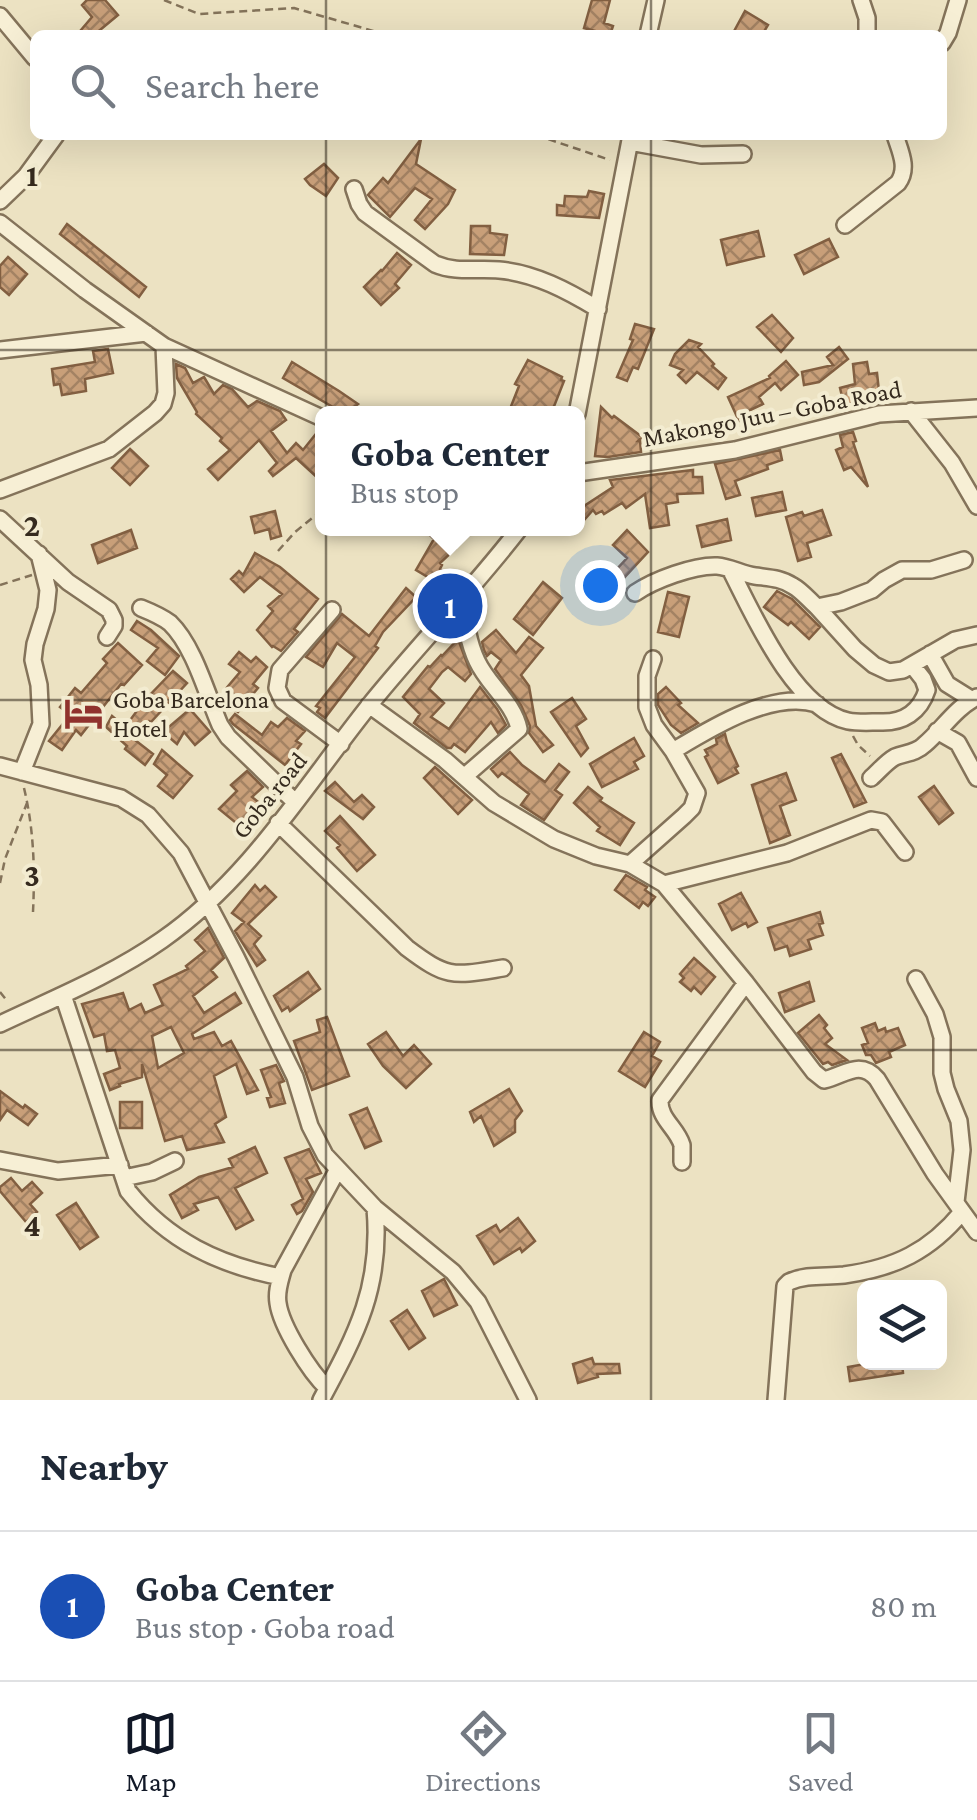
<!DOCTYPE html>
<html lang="en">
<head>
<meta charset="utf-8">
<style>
	:root { --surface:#fff; --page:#f6f6f7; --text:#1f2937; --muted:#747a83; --line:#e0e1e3; --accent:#111827 }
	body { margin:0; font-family:"Crimson Pro",serif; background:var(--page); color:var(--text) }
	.controls { position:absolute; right:30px; bottom:30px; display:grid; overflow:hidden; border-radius:15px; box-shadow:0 10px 40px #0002 }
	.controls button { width:90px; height:90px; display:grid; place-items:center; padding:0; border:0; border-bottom:2px solid var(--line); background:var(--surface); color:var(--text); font:50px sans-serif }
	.you { position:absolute; left:600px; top:585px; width:35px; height:35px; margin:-25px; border:8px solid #fff; border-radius:50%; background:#1a73e8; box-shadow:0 0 0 15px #1a73e833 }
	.badge { display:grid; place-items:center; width:65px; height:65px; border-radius:50%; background:var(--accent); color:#fff; font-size:32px; font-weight:700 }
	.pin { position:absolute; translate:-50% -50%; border:5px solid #fff; box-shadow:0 2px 10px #0006 }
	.popup { position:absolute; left:315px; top:406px; width:270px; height:130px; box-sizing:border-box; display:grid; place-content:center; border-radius:15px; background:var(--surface); filter:drop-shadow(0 2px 8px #0005); font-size:32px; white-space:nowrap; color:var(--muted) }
	.popup b { font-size:38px; color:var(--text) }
	.popup::after { content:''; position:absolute; left:50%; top:100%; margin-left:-20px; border:20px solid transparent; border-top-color:var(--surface) }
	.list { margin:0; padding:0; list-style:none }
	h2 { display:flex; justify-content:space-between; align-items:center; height:130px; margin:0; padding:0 40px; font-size:42px }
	h2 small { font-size:32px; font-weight:400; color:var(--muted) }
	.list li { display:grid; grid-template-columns:65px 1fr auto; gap:30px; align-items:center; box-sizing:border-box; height:150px; padding:0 40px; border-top:2px solid var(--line) }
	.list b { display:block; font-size:38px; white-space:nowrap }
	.list p { margin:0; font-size:32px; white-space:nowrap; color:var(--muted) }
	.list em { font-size:32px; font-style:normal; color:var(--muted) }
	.icon { flex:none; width:55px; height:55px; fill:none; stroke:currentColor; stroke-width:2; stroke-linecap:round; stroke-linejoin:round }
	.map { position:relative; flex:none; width:977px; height:1400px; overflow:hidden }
	.search { position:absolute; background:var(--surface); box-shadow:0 10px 40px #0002; left:30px; right:30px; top:30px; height:110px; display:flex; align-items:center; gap:25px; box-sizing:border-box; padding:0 35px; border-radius:15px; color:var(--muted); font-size:38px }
	.sheet { height:280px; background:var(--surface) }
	nav { display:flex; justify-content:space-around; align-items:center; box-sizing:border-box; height:140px; border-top:2px solid var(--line); background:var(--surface); font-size:28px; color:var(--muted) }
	nav a { display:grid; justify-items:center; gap:5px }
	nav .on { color:var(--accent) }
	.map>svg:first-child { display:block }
</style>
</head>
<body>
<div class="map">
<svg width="977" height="1400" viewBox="0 0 977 1400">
	<defs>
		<pattern id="building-cross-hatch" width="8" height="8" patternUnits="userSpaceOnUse" patternTransform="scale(2.5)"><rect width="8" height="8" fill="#c89f79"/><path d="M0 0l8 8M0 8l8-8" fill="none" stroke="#a38263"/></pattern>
	</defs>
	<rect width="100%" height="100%" fill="#ece2c2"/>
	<path fill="url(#building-cross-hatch)" stroke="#825f41" stroke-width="2.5" fill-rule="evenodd" d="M87,0H105L118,15L94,35H88L81,30L92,17L82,5Z
		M592,0H610L604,23L613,26L610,35L584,28Z
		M745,11L768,25L762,35H732Z
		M421,139L416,164L455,190L448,204L425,229L415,220L432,199L415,188L390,217L368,195L383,178L388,183Z
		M324,164L338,178L326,196L310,185L305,179Z
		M589,191L604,194L599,218L557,215V205L564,206L565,196L587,197Z
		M67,224L146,287L139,297L60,234Z
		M471,226H490V233L507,235L504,255L470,254Z
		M758,231L764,256L727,265L721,240Z
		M829,239L838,257L804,274L795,255Z
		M397,253L411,265L395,284L399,288L381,305L364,287L381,270L382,271Z
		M8,257L27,274L9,295L0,287V266Z
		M772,315L793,338L781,352L757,327Z
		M635,324L654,329L638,369L633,367L627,381L617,377L633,340L630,339Z
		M689,340L701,344L698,347L714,364L712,366L726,378L718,389L697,372L686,383L678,375L683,370L670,365L675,354Z
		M839,347L848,359L819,382L804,385L802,372L833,365L827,357Z
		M108,349L113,373L85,379L86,391L62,395L60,384L54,385L52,369L95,362L93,351Z
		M528,360L562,377L561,380L564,381L551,414H508L519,386L515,384Z
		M786,361L798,375L781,390L775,383L759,397L763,404L748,411L750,416L739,421L728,397L770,378L769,376Z
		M292,362L339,391L358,404L345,414L283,378Z
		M867,362L869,374L877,373L879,391L872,392L873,398L844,405L840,388L855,384L853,364Z
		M176,364L185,368L193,383L204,377L214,394L223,385L232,389L248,407L257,401L280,411L286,420L271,431L287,453L296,443L303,450L315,435L322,441V482L296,458L273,476L269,471L277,463L259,440L218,480L208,469L230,450L220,441L222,438L196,414L197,412L177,378Z
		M601,407L612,418L614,416L642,437L638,441H640L641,452L608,457L595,456Z
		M853,432L856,441L853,442L868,487L851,467L844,470L836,450L843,447L840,435Z
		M130,449L148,466L130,485L112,468Z
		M780,450L782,460L767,465L768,469L735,481L740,495L726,499L715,464Z
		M693,470V477H702L703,493L677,494L678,502L666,504L669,525L650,528L645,494L626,508L622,503L604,514L602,511L596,514L593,510L578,527V510L613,487L610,480Z
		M782,492L786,510L756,516L752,498Z
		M822,510L831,535L807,543L811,557L798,561L786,517L802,512L804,516Z
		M275,511L281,536L271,539L269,529L255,533L251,517Z
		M727,519L731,540L702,547L697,526Z
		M423,528H451L458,536L450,544L455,549L440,563L442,565L440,569L452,580L428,610L419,602L436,582L416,570L434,539Z
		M131,530L137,548L98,563L92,545Z
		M627,530L648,552L624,578L616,570L627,558L613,545Z
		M255,553L280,567L318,599L294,629L298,632L281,651L273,646L272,647L257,630L273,611L268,606L282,594L260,577L244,592L231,579L239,571L243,575Z
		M543,582L562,598L533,635L514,619Z
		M406,588L416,597L383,632L375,646L378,648L325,718L317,712L320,708L316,706L355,657L337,643L323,667L306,657L342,614L369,636Z
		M777,591L792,599L820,627L809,639L791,622L788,625L764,607Z
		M668,592L689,597L679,637L658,632Z
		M137,621L151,630L179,656L165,675L147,661L158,648L131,630Z
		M496,630L516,653L529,637L543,648L521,675L529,686L536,726L553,745L543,752L529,733L530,726L521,705L495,669L501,660L491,652L487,656L484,650L482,642Z
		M458,639L471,674L465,681L448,667L442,672L429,689L444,703L431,717L449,729L480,687L497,709L506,725L498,733L491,722L465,752L454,744L451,748H447L414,723L420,714L403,697L428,666L430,667L441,655L442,656Z
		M118,643L142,665L124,685L121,684L81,735L76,730L62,750L49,741L70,715L60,707L75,688L81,693L107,663L103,659Z
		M239,652L251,662L256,657L267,667L253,684L258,688L238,712L229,705L231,702L227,698L230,695L224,691L240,672L229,664Z
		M173,671L187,683L151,722L149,721L135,740L153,754L145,765L125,749L127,746L106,727L112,716L125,727L145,700Z
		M666,687L681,703L678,705L698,723L681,733L671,725L658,705V694Z
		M572,698L586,719L576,726L588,748L581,756L551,712Z
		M190,709L210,732L195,745L184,732L177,744L163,732Z
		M235,714L262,735L271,722L278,727L287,718L305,731L296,741L301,744L285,765L233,724L230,720Z
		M725,734L727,742L738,766L735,768L738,773L718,783L705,757L708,755L705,750L717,744L716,739Z
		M634,738L644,756L634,762L638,769L602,787L590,764Z
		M162,750L192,776L173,798L158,786L167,775L154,764Z
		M510,752L522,765L545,782L559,764L569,772L555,790L562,795L544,820L521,805L529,794L502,773L498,777L491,769Z
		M841,754L866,802L854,807L832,758Z
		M435,767L472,800L458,814L424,778Z
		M247,771L263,787L252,797L268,810L255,825L247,818L241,827L219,809L237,791L231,785Z
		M786,773L796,800L780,806L790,835L770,843L752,785Z
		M335,782L354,802L362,795L374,807L363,819L325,791Z
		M934,786L953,813L939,824L919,797Z
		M588,787L602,798L600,801L634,823L620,845L597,831L600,827L574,803Z
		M340,816L375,855L357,871L337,848L340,845L325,831Z
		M626,875L647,887L645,890L655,897L648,906L643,902L639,908L615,890Z
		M255,885L260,891L265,886L276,897L248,924L261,936L254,944L265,960L257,966L235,931L244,922L232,913Z
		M741,893L757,922L748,927L746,923L732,930L719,904Z
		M820,912L823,923L819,924L823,935L808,940L811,949L790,956L787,946L775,950L768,928Z
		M208,928L224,958L211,970L217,977L193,996L204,1013L235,993L241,1003L192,1034L194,1039L214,1032L222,1046L231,1041L258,1090L247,1094L236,1064L214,1076L226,1117L215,1124L224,1142L187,1150L182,1136L165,1141L142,1064V1077L119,1084L120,1086L110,1090L104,1074L120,1068L115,1050L107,1051L104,1034L94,1037L82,1004L123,993L129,1010L141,1004L145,1013L163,1005L154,985L188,969L186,966L205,951L195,940ZM171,1027L184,1053L158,1068L152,1036Z
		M694,958L715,977L701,994L694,987L691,991L680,982L684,978L680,974Z
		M308,972L320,989L290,1011L288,1007L282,1011L274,996Z
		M809,982L814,1001L785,1012L779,993Z
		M819,1015L827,1025L824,1028L832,1038L825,1044L847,1060L832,1065L828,1062L823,1064L798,1033Z
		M327,1017L349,1076L312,1090L294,1041L320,1032L317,1020Z
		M875,1023L878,1031L885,1028L886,1032L898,1028L905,1045L889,1052L891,1057L876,1063L871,1055H866L862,1045L868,1043L862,1028Z
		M386,1032L403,1056L414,1045L431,1064L406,1088L383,1066L368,1044Z
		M644,1032L660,1042L652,1056L661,1061L645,1087L619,1071Z
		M276,1065L284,1081L279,1083L285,1103L270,1107L267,1098L271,1097L261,1070Z
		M509,1089L522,1111L515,1120V1132L494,1146L481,1116L474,1122L470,1112Z
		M0,1091L23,1108L25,1105L37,1114L28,1125L7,1110L0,1120Z
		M120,1102H142V1128H120Z
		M367,1108L381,1141L365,1148L350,1115Z
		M255,1147L267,1173L235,1188L253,1220L236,1229L218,1197L194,1204L198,1210L182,1218L170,1195L199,1177L233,1167L229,1159Z
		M309,1149L321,1173L306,1179L313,1192L302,1211L297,1214L292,1205L303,1199L285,1158Z
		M11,1178L22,1191L32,1182L42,1193L30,1204L37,1212L26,1222L0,1191V1187Z
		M76,1203L98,1237L80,1249L57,1215Z
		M518,1218L535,1241L522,1252L520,1248L494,1264L477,1236L496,1225L500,1232Z
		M444,1279L457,1305L434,1316L422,1291Z
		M407,1310L425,1338L409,1349L391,1321Z
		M592,1358L594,1364H619L620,1373L597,1374L598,1377L578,1383L573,1364Z
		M877,1362H902L903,1373L850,1381L848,1367Z"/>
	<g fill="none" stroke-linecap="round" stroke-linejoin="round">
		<defs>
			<path id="minor" d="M861,0L867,18V35
				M0,16L35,58
				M648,35L656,0
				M942,43L948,33L958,0
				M630,142L701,155L743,154
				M354,189L359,204L365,213L435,264C456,273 477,268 499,270C535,273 568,291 598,309
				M0,201L26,176L56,135
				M0,223L85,290L164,346L322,418
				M845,225L898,183C909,168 900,151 895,135
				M0,350L146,333
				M911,411L952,463L977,506
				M577,414L631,135
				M578,473L735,450L879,414L977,408
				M0,490L109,449L155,413L163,404L166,393L164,346
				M0,519L68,582L109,610L114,620V626L107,637
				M730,569C753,614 794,709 848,721C858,723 870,722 880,722C903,723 920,712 927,690L923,679L912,665
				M635,593C654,580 694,565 717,566C730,567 742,574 755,576C770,578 781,578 793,586C802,591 809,600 817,607L841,602L872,590L884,580L902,570H931L964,560
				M462,599C465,619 468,642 477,661C488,685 514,703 519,729L465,776
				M817,607L855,649L874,665L889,672L903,670L955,640L977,635
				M141,608C151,612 161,616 170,623C194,646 207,695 220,725L228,737L295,802
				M332,610L280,670L277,688L283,701L341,744
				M930,654L947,684L971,699
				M369,705L445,760L494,803L554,839L596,856L630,864L664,884L746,983L814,1072L824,1080C845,1075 860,1059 877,1079L935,1174L977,1232
				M937,731L958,743L977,778
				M673,751C711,728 772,690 817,704
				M0,766L121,798L148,815L181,853L236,957L295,1077L310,1126L325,1155L375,1208L453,1272L478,1302L528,1400
				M22,772L41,724L39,685L33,660L35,644L46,609L48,590L39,554
				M871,778C879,771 886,762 895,757C905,753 916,753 924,745C942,730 955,708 977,697
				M278,823L407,948C448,979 453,976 503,968
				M630,864L684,816L692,808L697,793L673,751L654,725L647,707V676L653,659
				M664,884L787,853L871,820L882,822L905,852
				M916,979L935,1014L942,1037V1073L946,1089L959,1121L962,1150L956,1202
				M63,995L128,1191C168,1241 219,1265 281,1277
				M0,1024C55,998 112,975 162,940C250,879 306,784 372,702C420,643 473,589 520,528
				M0,1160L58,1171L120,1165
				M682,1162C682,1160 682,1148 682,1145C677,1128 659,1119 660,1100L746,983
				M124,1178L152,1172L175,1161
				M327,1388C310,1372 281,1326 278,1303C276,1291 280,1281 283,1270L338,1169
				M321,1400C357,1333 382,1286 375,1208
				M776,1400L785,1286L789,1282C806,1274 826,1277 844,1275C895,1268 930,1251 962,1212"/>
		</defs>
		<use href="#minor" stroke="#84735a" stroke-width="20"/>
		<path stroke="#84735a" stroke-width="2.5" stroke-dasharray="8 5" stroke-linecap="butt" d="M164,0L199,14L294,8L387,35
			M536,135L610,160
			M278,551L295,532L322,510
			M0,585L32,575
			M853,736L858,745L870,756
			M24,788C34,830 35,870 33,912
			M0,883L5,859L27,803
			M0,992L8,1002"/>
		<use href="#minor" stroke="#f7efd5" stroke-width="15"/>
	</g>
	<path fill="none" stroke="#352a1e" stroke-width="2.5" stroke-opacity="0.55" d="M326,0V35M651,0V35M326,135V1400M651,135V1400M0,350H977M0,700H977M0,1050H977"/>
	<defs>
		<symbol id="hotel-bare" viewBox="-9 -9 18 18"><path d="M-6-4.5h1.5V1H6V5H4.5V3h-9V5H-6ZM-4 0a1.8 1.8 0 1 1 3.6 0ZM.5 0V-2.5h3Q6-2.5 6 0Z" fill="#90322d" stroke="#f3ecd1" stroke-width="2.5" paint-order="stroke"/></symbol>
	</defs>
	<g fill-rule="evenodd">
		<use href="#hotel-bare" x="56" y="686" width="55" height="55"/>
	</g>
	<g text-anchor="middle" stroke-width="8" stroke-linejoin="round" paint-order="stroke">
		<g font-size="25" fill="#352a1e" stroke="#f3ecd1">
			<text transform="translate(772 413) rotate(-11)" y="9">Makongo Juu – Goba Road</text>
			<text transform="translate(269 795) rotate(-51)" y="9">Goba road</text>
		</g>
		<g font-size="25" fill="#352a1e" stroke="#f3ecd1" text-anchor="start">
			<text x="113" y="708">Goba Barcelona<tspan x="113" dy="29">Hotel</tspan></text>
		</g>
	</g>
	<g font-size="32" text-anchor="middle" font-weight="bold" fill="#352a1e" stroke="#f3ecd1" stroke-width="8" stroke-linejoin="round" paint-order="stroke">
		<text x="32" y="186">1</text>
		<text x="32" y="536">2</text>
		<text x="32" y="886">3</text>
		<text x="32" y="1236">4</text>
	</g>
</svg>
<div class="controls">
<button><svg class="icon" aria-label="layers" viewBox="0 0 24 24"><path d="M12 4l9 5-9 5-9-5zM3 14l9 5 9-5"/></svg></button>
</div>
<div class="you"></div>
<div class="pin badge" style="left:450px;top:606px;background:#1a4fb4">1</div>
<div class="popup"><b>Goba Center</b>Bus stop</div>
<div class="search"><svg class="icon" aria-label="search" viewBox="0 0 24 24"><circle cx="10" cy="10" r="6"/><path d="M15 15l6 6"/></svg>Search here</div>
</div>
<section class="sheet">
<h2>Nearby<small></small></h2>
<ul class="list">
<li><span class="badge" style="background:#1a4fb4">1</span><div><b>Goba Center</b><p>Bus stop · Goba road</p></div><em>80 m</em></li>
</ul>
</section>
<nav>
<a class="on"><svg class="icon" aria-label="map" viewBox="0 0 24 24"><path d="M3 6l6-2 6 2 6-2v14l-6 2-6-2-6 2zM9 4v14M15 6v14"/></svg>Map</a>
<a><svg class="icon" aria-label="directions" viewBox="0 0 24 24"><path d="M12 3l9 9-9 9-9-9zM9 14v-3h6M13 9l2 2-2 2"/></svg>Directions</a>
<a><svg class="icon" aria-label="saved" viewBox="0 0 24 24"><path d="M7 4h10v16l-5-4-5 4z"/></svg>Saved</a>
</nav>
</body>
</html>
